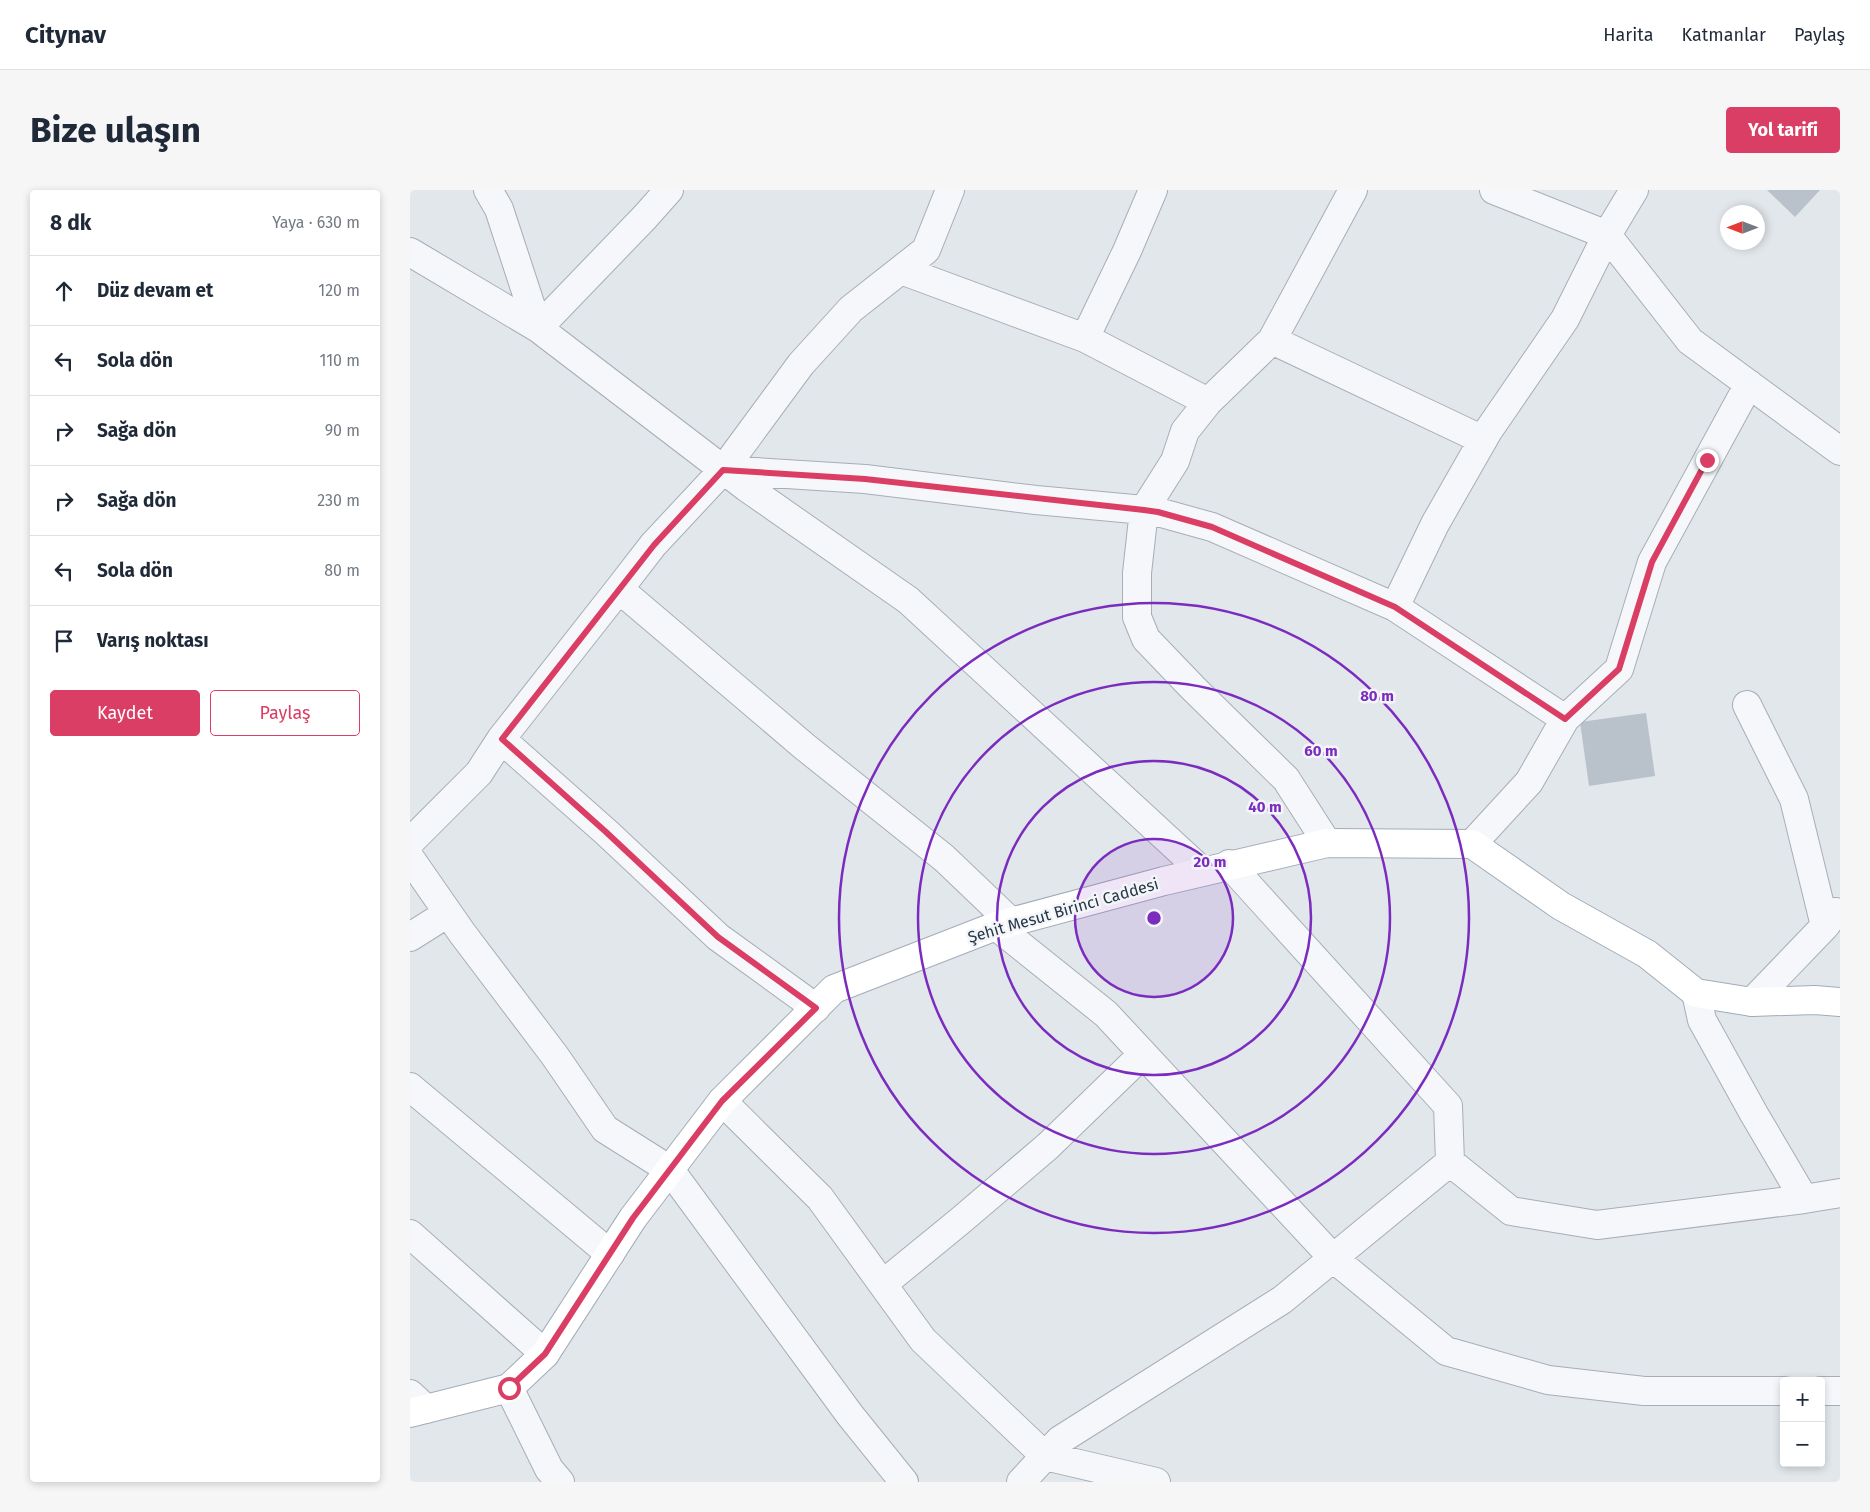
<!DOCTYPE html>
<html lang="tr">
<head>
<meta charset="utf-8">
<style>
	:root { --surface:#fff; --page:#f6f6f7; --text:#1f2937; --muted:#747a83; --line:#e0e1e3; --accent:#db3e64 }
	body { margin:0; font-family:"Fira Sans",sans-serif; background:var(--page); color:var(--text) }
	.controls { position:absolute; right:15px; bottom:15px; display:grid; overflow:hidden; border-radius:5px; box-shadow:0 2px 8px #0003 }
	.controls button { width:45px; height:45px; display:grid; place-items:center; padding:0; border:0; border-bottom:1px solid var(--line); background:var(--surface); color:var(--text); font:25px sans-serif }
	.compass { position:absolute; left:1310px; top:15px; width:45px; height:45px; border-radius:50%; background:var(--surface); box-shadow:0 2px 8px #0003; rotate:270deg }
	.stop { position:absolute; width:15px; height:15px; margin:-11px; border:4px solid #db3e64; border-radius:50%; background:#fff }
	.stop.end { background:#db3e64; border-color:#fff; box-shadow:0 1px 5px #0008 }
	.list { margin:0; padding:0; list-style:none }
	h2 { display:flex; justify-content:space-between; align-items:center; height:65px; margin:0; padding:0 20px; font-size:21px }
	h2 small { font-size:16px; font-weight:400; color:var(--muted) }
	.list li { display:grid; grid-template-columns:32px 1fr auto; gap:15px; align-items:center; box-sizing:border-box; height:70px; padding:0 20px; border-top:1px solid var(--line) }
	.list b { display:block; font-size:19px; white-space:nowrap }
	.list em { font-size:16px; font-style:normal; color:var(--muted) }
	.actions { display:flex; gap:10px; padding:15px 20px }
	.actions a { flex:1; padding:11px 0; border:1px solid var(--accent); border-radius:5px; text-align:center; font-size:18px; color:var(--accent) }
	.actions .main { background:var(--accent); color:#fff }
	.icon { flex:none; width:28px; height:28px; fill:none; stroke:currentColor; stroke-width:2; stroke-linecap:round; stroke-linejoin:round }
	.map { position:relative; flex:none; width:1430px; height:1292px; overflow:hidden; border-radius:5px }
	header { display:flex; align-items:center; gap:30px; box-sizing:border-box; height:70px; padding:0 25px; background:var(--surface); border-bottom:1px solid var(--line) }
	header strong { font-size:24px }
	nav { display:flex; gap:28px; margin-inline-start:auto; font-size:18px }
	.intro { display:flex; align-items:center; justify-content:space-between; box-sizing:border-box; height:120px; padding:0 30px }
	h1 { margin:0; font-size:35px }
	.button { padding:12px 22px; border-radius:5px; background:var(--accent); color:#fff; font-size:18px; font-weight:700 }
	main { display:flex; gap:30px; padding:0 30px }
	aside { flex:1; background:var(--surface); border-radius:5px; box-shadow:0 2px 8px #0003 }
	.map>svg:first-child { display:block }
</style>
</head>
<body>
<header>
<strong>Citynav</strong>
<nav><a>Harita</a><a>Katmanlar</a><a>Paylaş</a></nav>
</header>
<div class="intro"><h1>Bize ulaşın</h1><a class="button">Yol tarifi</a></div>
<main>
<aside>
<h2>8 dk<small>Yaya · 630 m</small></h2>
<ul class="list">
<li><svg class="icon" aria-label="ahead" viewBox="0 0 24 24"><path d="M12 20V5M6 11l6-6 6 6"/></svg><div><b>Düz devam et</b></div><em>120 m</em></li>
<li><svg class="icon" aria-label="left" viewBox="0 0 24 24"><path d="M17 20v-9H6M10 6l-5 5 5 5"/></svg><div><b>Sola dön</b></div><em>110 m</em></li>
<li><svg class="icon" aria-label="right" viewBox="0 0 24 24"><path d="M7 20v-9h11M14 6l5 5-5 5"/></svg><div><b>Sağa dön</b></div><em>90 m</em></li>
<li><svg class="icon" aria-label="right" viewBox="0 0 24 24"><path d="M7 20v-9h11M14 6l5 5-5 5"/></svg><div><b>Sağa dön</b></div><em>230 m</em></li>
<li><svg class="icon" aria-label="left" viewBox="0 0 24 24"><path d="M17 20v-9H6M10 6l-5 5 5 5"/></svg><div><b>Sola dön</b></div><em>80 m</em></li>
<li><svg class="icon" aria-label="arrive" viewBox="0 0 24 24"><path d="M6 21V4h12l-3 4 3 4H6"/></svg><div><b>Varış noktası</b></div></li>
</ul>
<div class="actions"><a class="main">Kaydet</a><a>Paylaş</a></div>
</aside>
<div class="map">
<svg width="1430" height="1292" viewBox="0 0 1430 1292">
	<rect width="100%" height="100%" fill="#e2e7ec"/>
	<path fill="#b9c1ca" d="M1357,0H1410L1385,27Z
		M1236,523L1245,586L1179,596L1170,532Z"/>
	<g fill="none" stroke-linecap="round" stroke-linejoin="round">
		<defs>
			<path id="minor" d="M78,0L89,19L128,138L235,27L259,0
				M1084,0L1197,45L1280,151L1430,261
				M0,62L128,138L336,297L498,410L792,681
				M491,80L675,148L798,212
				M675,148L717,61L743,0
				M862,150L1073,250
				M313,280L455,289L626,310L734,320L748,322L802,337L985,417L1155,529
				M209,399L395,557L534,668L601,732
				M985,417L1025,334L1078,241L1155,129L1197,45L1224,0
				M1337,515L1384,609L1415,736
				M91,549L196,642L308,747L406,818
				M0,652L69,583L91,549L209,399L243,355L313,280L391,174L441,119L516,60L540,0
				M917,653L876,589L783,498L736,449L727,427V383L734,320L765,271L775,241L798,212L862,150L943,0
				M1062,654L1119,592L1155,529L1209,479L1242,372L1339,194
				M0,668L52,743L145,866L195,939L260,980L440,1225L494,1292
				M819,674L1038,916L1040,972
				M586,736L696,824L923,1068L1036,1161L1138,1190L1234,1201H1374
				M0,747L38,723
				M1286,803L1292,830L1344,924L1394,1009L1430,1003
				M1342,812L1415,736L1426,722
				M0,897L200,1064
				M312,911L410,1008L513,1150L635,1266L746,1292
				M0,1044L135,1164
				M473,1094L550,1031L638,956L733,864
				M99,1198L139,1279L150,1292
				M1411,1201H1430
				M0,1204L16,1219
				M611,1292L650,1250L872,1110L1040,972L1101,1021L1187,1035L1394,1009"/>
			<path id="major" d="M0,1223L99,1198L135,1164L223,1028L312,911L424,799L586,736L754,691L917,653L1062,654L1151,716L1237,764L1286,803L1342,812L1405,810L1430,812"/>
		</defs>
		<use href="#minor" stroke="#a6aeb7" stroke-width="30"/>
		<use href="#major" stroke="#a1acb9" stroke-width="30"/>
		<use href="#minor" stroke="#f6f7fa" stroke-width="28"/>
		<use href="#major" stroke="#fff" stroke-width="28"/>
	</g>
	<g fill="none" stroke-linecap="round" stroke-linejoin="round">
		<path stroke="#db3e64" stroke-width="6" d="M99,1198L135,1164L223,1028L312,911L406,818L308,747L196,642L92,549L244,355L313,280L455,289L734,320L748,322L802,337L985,417L1155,529L1209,479L1242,372L1297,270"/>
	</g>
	<circle cx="744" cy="728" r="79" fill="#7b2cbf" fill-opacity=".12"/>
	<g fill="none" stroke="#7b2cbf" stroke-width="2.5">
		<circle cx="744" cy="728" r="79"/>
		<circle cx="744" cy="728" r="157"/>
		<circle cx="744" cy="728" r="236"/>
		<circle cx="744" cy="728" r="315"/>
	</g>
	<g text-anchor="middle" stroke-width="5" stroke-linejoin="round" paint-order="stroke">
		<g font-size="16" fill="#283646" stroke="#f3f6f9">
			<text transform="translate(653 720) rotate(-16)" y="6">Şehit Mesut Birinci Caddesi</text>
		</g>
	</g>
	<circle cx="744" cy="728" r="8" fill="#7b2cbf" stroke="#f3f6f9" stroke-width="2.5"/>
	<g font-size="15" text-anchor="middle" font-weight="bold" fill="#7b2cbf" stroke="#f3f6f9" stroke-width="5" stroke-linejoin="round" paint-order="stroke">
		<text x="967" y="511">80 m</text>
		<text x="911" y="566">60 m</text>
		<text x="855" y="622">40 m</text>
		<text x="800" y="677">20 m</text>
	</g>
</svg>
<div class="controls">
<button>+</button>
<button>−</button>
</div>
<svg class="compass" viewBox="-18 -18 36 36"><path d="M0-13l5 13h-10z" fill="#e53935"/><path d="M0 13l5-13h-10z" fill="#747a83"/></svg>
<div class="stop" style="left:99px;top:1198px"></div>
<div class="stop end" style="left:1297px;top:270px"></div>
</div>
</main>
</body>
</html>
